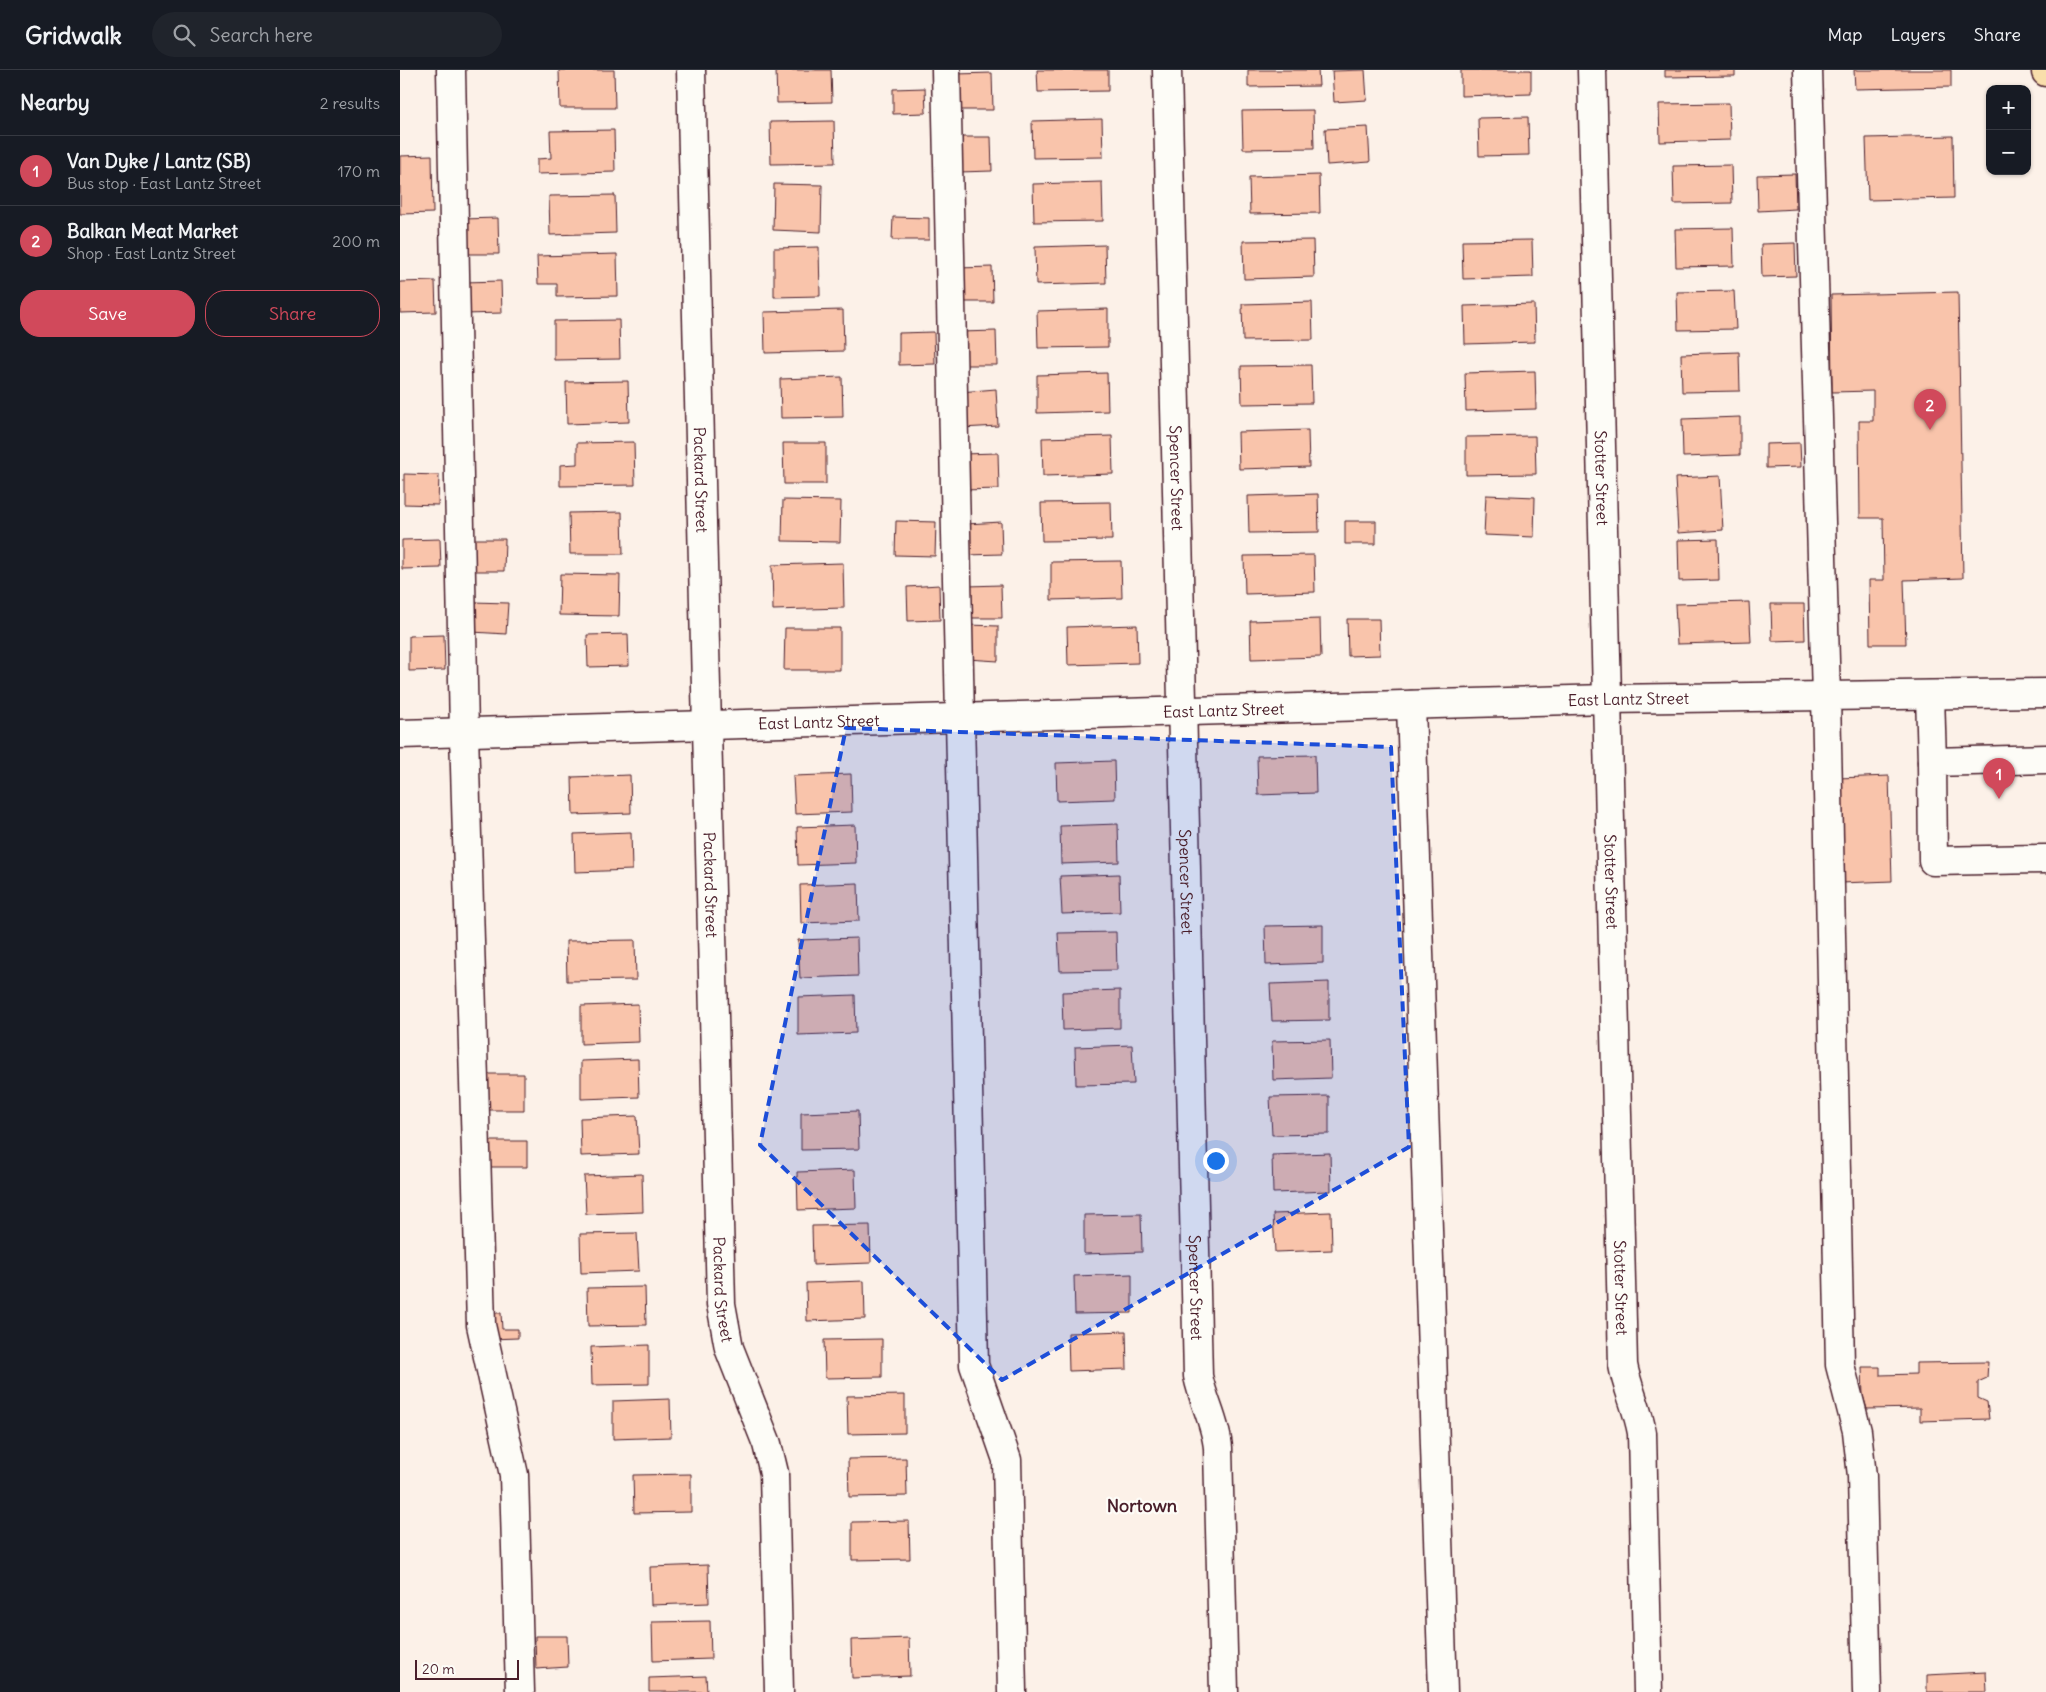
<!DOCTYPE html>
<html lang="en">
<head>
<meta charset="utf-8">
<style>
	:root { --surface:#171b24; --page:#20242c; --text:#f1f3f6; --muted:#9ea1a6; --line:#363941; --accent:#d1495b }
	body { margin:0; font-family:Delius,sans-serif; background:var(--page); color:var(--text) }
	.controls { position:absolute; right:15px; top:15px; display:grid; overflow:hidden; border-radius:10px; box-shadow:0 1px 4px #0004 }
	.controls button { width:45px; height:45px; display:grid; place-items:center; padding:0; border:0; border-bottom:1px solid var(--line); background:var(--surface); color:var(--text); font:25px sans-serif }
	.scale { position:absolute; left:15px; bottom:12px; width:104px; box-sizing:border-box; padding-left:5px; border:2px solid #4a1f2b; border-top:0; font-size:14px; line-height:18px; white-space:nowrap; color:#4a1f2b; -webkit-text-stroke:4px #fdfcf7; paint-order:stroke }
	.you { position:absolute; left:815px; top:1090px; width:18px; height:18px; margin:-12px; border:4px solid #fff; border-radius:50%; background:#1a73e8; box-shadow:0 0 0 8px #1a73e833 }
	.badge { display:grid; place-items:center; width:32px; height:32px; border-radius:50%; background:var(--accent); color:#fff; font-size:16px; font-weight:700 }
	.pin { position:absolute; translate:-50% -41px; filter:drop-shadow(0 1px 2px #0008) }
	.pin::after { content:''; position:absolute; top:26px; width:18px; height:15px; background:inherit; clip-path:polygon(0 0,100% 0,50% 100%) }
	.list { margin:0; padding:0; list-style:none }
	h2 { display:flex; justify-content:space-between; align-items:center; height:65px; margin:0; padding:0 20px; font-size:21px }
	h2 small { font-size:16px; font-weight:400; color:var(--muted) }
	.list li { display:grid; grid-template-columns:32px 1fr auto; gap:15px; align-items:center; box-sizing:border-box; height:70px; padding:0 20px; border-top:1px solid var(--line) }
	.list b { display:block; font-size:19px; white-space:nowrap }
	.list p { margin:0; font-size:16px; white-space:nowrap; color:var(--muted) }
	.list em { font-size:16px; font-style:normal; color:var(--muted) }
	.actions { display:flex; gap:10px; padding:15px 20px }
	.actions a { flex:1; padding:11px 0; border:1px solid var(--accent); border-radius:20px; text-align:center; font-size:18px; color:var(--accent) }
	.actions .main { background:var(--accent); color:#fff }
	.icon { flex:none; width:28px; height:28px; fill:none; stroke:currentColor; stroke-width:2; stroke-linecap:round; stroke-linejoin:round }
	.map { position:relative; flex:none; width:1646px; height:1622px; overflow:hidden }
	header { display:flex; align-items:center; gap:30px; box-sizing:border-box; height:70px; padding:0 25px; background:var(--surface); border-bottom:1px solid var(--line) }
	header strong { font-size:24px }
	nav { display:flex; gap:28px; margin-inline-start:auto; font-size:18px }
	.search { width:350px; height:45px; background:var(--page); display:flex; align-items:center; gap:12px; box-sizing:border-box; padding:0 18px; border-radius:28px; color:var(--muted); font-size:19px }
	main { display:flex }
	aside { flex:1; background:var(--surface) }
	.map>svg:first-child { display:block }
</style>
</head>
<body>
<header>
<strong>Gridwalk</strong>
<div class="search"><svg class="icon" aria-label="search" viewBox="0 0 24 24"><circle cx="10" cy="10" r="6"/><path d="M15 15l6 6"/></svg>Search here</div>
<nav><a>Map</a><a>Layers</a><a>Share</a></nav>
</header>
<main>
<aside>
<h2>Nearby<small>2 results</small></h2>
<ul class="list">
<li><span class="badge">1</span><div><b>Van Dyke / Lantz (SB)</b><p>Bus stop · East Lantz Street</p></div><em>170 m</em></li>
<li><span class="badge">2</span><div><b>Balkan Meat Market</b><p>Shop · East Lantz Street</p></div><em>200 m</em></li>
</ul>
<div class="actions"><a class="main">Save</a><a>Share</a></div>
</aside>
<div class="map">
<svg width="1646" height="1622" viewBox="0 0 1646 1622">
	<rect width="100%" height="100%" fill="#fcf1e8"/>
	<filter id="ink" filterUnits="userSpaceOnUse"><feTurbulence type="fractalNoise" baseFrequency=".02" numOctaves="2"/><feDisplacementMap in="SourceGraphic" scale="10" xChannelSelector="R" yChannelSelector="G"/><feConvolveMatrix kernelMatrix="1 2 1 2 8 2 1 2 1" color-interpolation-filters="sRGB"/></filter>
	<g filter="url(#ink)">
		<path fill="#f9c4ab" stroke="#4a1f2b" d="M159,0H214L215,38H160Z
			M376,0H431L432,32L377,33Z
			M637,0H708V21L638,22Z
			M848,0H918L919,16L848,17Z
			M965,0L967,30L934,32L932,1Z
			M1061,0H1131V24L1061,26Z
			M1265,0H1335V6L1265,7Z
			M1454,0H1551V17L1455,19Z
			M592,3L593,40H556V4Z
			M525,18L526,43L493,44V19Z
			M1329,33L1330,70L1260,72L1259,34Z
			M913,40L914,78L843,79L842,41Z
			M1128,47L1129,85L1079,86L1078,48Z
			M702,49L703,87L633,88L632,51Z
			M434,51L435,93L371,94L370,52Z
			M968,57L970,92L927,95L925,59Z
			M214,60L215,102L137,104V89L151,88L150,61Z
			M1553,66L1554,128L1468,130L1466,68Z
			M558,67H591L592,101L559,102Z
			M32,85L33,143L0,144V86Z
			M1331,95L1332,133L1274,134L1273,96Z
			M1395,104L1396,139L1358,141L1357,105Z
			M919,105L920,143L850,144L849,107Z
			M702,112L703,151L634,152L633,114Z
			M374,114L422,115L421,162L373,160Z
			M215,125L216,163L150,165L149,126Z
			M493,147L529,148V170H492Z
			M98,148L99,184H63L62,149Z
			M1333,158L1334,196L1276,197L1275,159Z
			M913,170L914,207L844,209L843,171Z
			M1132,170L1133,207L1063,209L1062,171Z
			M1395,173L1396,206L1362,207L1361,174Z
			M705,175L706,213L636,215L635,177Z
			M419,177L420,226L374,227V178Z
			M217,184L218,226L157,227V214H138L137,186Z
			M592,197L593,232H559L558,198Z
			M35,211L36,242L0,243V212Z
			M101,211L102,243L65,244L64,212Z
			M1334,221L1336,259L1278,260L1277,222Z
			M1558,222L1563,508L1504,510L1506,574H1470L1469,510H1484L1483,448H1460L1459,351H1473V321L1432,322L1431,225Z
			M912,232L913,270L843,271L842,234Z
			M1134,234L1135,272L1065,274L1064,236Z
			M708,239V277L638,278L637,241Z
			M443,240L444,281L365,283L364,242Z
			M219,250L220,289L154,290V251Z
			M596,261L597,295H561L560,262Z
			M534,262L535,294L499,295V263Z
			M1339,282L1340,321L1282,322L1281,284Z
			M911,295L912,333L842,334L841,296Z
			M1135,301L1136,339L1066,341L1065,303Z
			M707,303L708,341L637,343V305Z
			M442,307L443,347L381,348L380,309Z
			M228,311L229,352L167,354L166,312Z
			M596,319L598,356L562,358L560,322Z
			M1340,347V385L1283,387L1282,349Z
			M908,360L909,397L839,399L838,362Z
			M712,366L713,404L643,406L642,368Z
			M1135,366L1136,404L1066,405V367Z
			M234,372L235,415L160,416V395L177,394V373Z
			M383,373H426V414H384Z
			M1400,373L1401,397L1366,398V374Z
			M598,383L599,419L563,420L562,384Z
			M4,404L39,405L38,435L4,434Z
			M1320,406L1323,460L1278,463L1275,408Z
			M918,424L919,462L849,463L848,426Z
			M1086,425L1135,427L1134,467L1084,465Z
			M383,430L441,431L440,472L382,471Z
			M711,432L712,470L642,471L641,433Z
			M222,442L223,484H170L169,443Z
			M496,451L536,452L535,486L495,485Z
			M945,451H976V474H945Z
			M601,452L602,484L567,485L566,454Z
			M40,469L41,498L2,499V470Z
			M72,469H105L104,501H71Z
			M1318,469L1319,510L1279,511L1278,470Z
			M914,485L915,522L845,524L844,486Z
			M721,491L722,528L651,530V492Z
			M443,493L444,538L373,540L372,495Z
			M160,504L220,505L219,546L159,545Z
			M539,515L540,550L508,551L507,517Z
			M601,515L602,548H568V516Z
			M73,532L108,533L106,564L72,562Z
			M1349,532L1351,572L1277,574L1275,534Z
			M1371,534H1404L1405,570L1372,571Z
			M920,549L921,587L851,589L850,551Z
			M947,549H979L980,585L948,586Z
			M568,555L598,556V591L567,589Z
			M737,555L738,593L668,595L667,557Z
			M385,558H440V600H384Z
			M228,564L229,596L188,597L187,565Z
			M44,565L45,600L9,601V566Z
			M915,685L916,723L858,725L857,686Z
			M714,691L715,729L657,731L656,693Z
			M451,704L452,742L395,744L393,706Z
			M230,705L231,743L173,745L172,707Z
			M1489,706L1492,811L1441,813L1438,708Z
			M718,754L719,792L661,794L660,756Z
			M455,755L456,793L398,795L397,757Z
			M231,762L232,800L175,802L174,764Z
			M719,804L720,842L662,844L660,806Z
			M458,813L459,851L401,853L400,815Z
			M923,855V893L866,895L865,856Z
			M716,862L717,900L660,901L658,863Z
			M457,868L458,906L400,908L398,870Z
			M235,870L236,910L167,911L166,871Z
			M929,912V950L872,951L870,914Z
			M720,920V958L663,960L662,922Z
			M455,925L456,963L398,965V927Z
			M238,934L239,972L181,974V936Z
			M930,970L931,1008L873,1010L872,971Z
			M732,975L734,1014L676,1015L675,977Z
			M238,989L239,1027L181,1029V991Z
			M84,1004H124V1040H85Z
			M929,1026V1064L872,1065L870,1027Z
			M458,1041L459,1079L401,1080V1043Z
			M237,1046L239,1084L181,1086L180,1048Z
			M86,1071H127V1097H86Z
			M930,1083L931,1121L873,1123L872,1085Z
			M455,1100L456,1138L398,1140L397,1102Z
			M242,1104L243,1142L186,1144L184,1106Z
			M931,1142L932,1180L875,1182L873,1144Z
			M741,1144L742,1182L684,1184V1145Z
			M470,1155L471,1193L413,1195L412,1156Z
			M237,1163L239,1201L181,1203L180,1164Z
			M732,1204V1243L675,1244L674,1206Z
			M464,1211L465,1249L407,1251L406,1213Z
			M245,1217L246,1255L188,1256L187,1218Z
			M90,1243H101L102,1259H118V1268L90,1269Z
			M726,1261L727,1299L669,1301L668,1263Z
			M482,1269V1307L425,1308L424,1270Z
			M249,1275V1314L192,1315L191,1277Z
			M1588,1292L1587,1308L1578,1312V1328L1587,1332L1589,1349L1520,1351V1338L1467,1339L1463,1326L1462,1297H1480V1305L1516,1304V1293Z
			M505,1325V1363L448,1364L447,1326Z
			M270,1329L271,1367L213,1369V1331Z
			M506,1388L507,1426L449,1427L448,1389Z
			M291,1404V1442L234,1443L233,1405Z
			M509,1451L510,1489L452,1490V1452Z
			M308,1495L309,1533L251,1535L250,1497Z
			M310,1551L311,1589L253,1591L252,1552Z
			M135,1566H167L168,1597L136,1599Z
			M509,1568L510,1606L452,1608L451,1570Z
			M1586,1602L1587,1622H1527V1605Z
			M306,1606L307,1622H249V1608Z"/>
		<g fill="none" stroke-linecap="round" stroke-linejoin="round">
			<defs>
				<g id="minor">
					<path d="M51,0L64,662L81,1255L114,1405L120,1622"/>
					<path id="s1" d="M291,0L321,1234L329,1278L367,1374L374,1403L379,1622"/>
					<path d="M546,0L574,1295L607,1390L612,1622"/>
					<path id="s2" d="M767,0L798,1306C803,1331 816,1353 818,1378L824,1622"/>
					<path id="s3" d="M1192,0L1223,1295C1227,1318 1238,1339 1242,1363L1248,1622"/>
					<path d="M1408,0L1426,626L1440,1295L1457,1361L1462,1406L1467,1622"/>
					<path d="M1530,625L1532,692"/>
					<path d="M1011,635L1043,1622"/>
					<path id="s4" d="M0,664L1207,629L1646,623"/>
					<path d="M1646,689L1532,692L1533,791L1646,789"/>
				</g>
				<path id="major" d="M1646,0V2"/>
			</defs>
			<use href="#minor" stroke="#4a1f2b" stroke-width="31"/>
			<use href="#major" stroke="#4a1f2b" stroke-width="31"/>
			<use href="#minor" stroke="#fdfcf7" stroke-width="28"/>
			<use href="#major" stroke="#f9deab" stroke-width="28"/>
		</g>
	</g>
	<path fill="#1d4ed8" fill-opacity="0.2" stroke="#1d4ed8" stroke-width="4" stroke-dasharray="10 6" stroke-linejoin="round" d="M446,658L991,677L1009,1077L602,1310L360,1075Z"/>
	<g text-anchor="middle" stroke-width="4.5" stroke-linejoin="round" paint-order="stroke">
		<g font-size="16" fill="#4a1f2b" stroke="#fdfcf7">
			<text dy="6" stroke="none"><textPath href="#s2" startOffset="408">Spencer Street</textPath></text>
			<text dy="6" stroke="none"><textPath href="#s3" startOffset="408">Stotter Street</textPath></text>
			<text dy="6" stroke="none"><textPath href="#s1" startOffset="410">Packard Street</textPath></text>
			<text dy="6" stroke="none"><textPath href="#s4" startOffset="1229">East Lantz Street</textPath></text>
			<text dy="6" stroke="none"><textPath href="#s4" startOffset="824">East Lantz Street</textPath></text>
			<text dy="6" stroke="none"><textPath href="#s4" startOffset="419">East Lantz Street</textPath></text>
			<text dy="6" stroke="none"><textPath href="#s3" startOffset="812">Stotter Street</textPath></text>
			<text dy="6" stroke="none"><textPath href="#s2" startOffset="812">Spencer Street</textPath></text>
			<text dy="6" stroke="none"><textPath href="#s1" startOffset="815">Packard Street</textPath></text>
			<text dy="6" stroke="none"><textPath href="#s2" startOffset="1218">Spencer Street</textPath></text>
			<text dy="6" stroke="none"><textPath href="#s3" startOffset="1218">Stotter Street</textPath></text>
			<text dy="6" stroke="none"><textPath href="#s1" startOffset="1220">Packard Street</textPath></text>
		</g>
		<g font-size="18" font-weight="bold" fill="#4a1f2b" stroke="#fdfcf7">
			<text x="742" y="1442">Nortown</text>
		</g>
	</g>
</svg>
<div class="controls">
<button>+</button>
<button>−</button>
</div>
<div class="scale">20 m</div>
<div class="you"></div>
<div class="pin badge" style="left:1599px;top:729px">1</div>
<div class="pin badge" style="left:1530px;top:360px">2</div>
</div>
</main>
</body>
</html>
